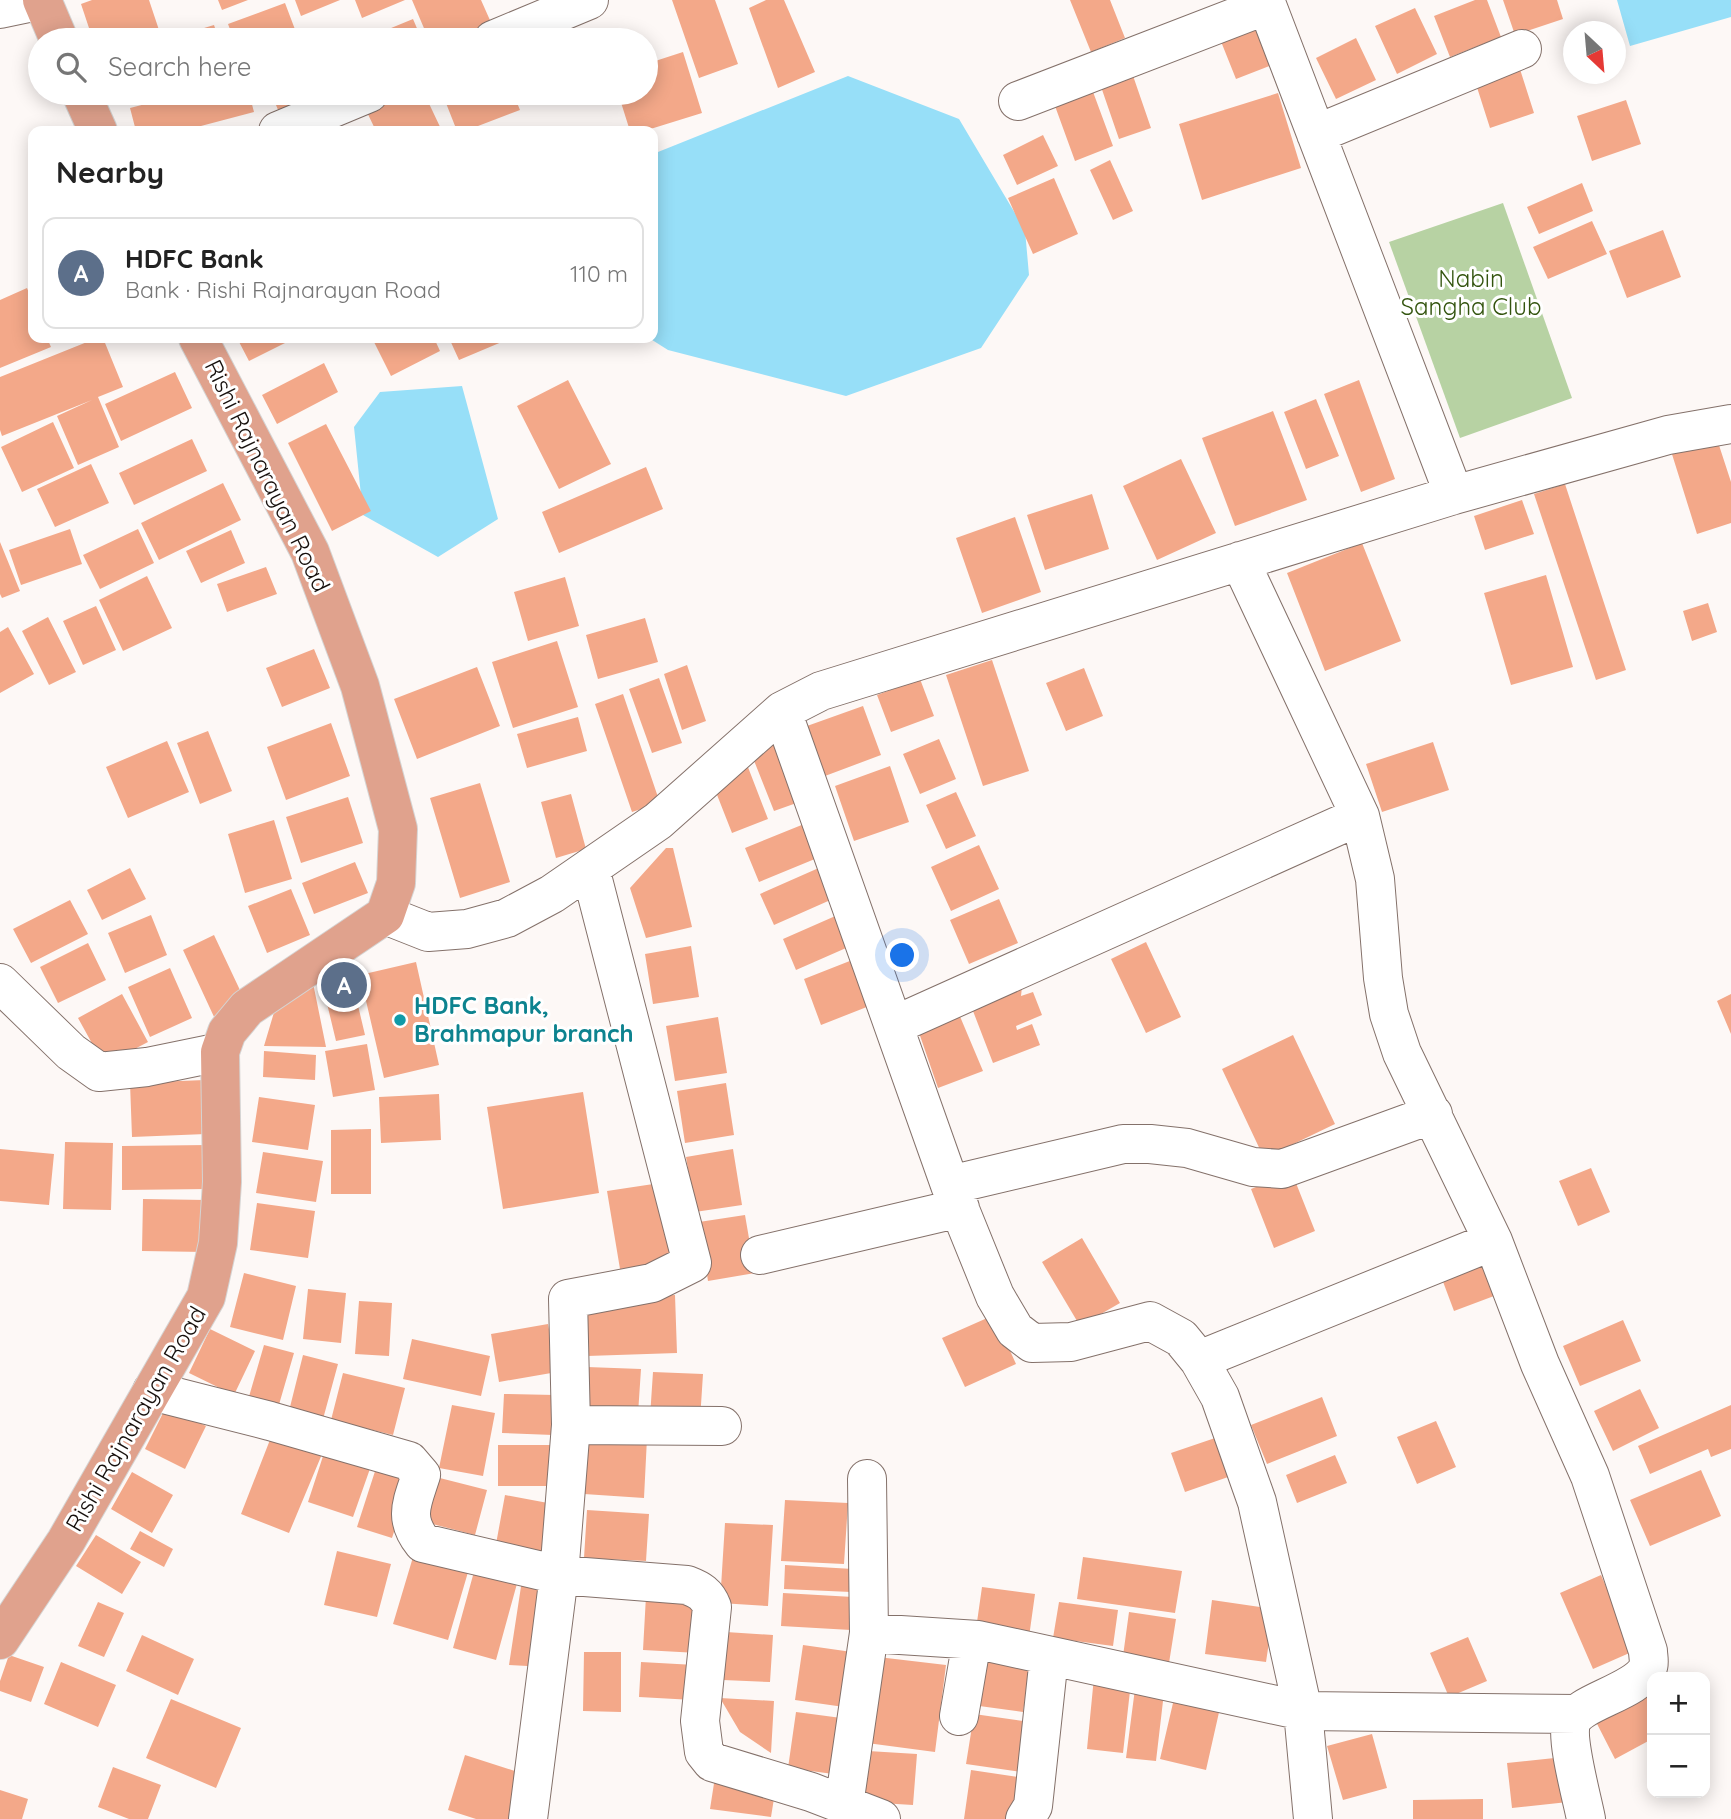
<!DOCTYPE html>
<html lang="en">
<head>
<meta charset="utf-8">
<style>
	:root { --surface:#fff; --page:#f6f6f6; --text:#222; --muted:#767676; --line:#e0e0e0; --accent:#ad1d56 }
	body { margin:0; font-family:Quicksand,sans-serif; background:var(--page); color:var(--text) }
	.controls { position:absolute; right:21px; bottom:21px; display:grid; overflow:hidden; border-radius:14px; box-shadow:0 4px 18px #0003 }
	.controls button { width:63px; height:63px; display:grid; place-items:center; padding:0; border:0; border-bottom:2px solid var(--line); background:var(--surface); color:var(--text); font:35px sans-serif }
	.compass { position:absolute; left:1563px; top:21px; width:63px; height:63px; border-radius:50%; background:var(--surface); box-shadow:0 4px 18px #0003; rotate:154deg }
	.you { position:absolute; left:903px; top:956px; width:24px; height:24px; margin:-18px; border:5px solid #fff; border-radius:50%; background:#1a73e8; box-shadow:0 0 0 10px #1a73e833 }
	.badge { display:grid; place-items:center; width:46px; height:46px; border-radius:50%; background:var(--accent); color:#fff; font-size:23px; font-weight:700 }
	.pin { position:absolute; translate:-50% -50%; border:4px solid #fff; box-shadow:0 2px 7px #0006 }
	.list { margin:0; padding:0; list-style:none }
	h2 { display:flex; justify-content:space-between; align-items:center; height:91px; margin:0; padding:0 28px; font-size:30px }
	h2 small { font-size:23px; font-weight:400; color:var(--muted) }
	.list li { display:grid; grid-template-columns:46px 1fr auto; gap:21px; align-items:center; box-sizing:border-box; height:112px; margin:0 14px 14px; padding:0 14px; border:2px solid var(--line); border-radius:14px }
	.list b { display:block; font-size:26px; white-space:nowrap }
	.list p { margin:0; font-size:23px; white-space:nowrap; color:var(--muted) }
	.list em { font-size:23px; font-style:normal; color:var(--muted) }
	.icon { flex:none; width:38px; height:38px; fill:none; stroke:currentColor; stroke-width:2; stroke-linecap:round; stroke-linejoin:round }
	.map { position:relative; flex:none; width:1731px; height:1819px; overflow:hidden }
	.search { position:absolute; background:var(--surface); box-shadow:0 4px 18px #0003; left:28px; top:28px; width:630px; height:77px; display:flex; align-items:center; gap:18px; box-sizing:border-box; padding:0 24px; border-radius:38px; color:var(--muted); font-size:26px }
	.panel { position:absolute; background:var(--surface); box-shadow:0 4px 18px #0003; left:28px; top:126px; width:630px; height:217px; border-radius:14px }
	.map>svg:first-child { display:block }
</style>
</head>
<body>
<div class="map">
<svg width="1731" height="1819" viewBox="0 0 1731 1819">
	<rect width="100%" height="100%" fill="#fdf8f6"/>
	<path fill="#b7d2a3" d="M1503,203L1572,398L1460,438L1389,242Z"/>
	<path fill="#97dff8" d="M1617,0H1731V17L1630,46Z
		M848,76L959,119L1025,230L1029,275L981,348L846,396L668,350L649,338H653V154Z
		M462,386L498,519L438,557L363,515L354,427L380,392Z"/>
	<path fill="#f3a889" d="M92,0H149L160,33L139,40H93L81,4Z
		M218,0H248L222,10Z
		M295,0H340L301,16Z
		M355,0H405L362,18Z
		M412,0H481L493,27L462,40H429Z
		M672,0H715L738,64L699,78Z
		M766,0H784L815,72L778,88L749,8Z
		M1070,0H1110L1125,38L1091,52Z
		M1475,0H1487L1501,37L1450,57L1434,16Z
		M1503,0H1557L1563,19L1515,35Z
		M285,3L299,40H234L228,24Z
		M1415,8L1437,54L1397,74L1375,26Z
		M1264,16L1282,61L1236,79L1218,34Z
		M413,19L422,40H362Z
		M214,25L219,40H175L174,37Z
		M1356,38L1376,80L1336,99L1316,58Z
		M683,52L702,113L644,131H630L618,93H646V64Z
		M1518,63L1534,113L1490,128L1474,78Z
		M1130,67L1151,128L1119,139L1098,78Z
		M1089,81L1113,146L1075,161L1051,95Z
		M188,93H249L254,112L182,131H136L130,108Z
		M271,93H338L281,117Z
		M394,93H424L442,131H376L364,106Z
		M442,93H513L520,110L465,131H457Z
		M1278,93L1301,168L1202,200L1179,124Z
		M1626,100L1641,144L1592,161L1577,116Z
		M1043,135L1058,166L1017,185L1003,155Z
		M1110,160L1133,211L1113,220L1090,170Z
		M1054,178L1078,234L1033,254L1008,198Z
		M1582,183L1593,211L1539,234L1527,207Z
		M1592,221L1607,254L1548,279L1533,247Z
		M1663,230L1681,277L1627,298L1609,251Z
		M27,288L33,303V338H47L51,347L0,368V300Z
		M97,338H103L123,387L98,397L119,447L78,465L57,416L92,400L2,436L0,430V377Z
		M237,338H295L249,361Z
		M372,338H434L440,351L391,376Z
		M449,338H511L459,360Z
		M324,363L338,392L277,424L262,395Z
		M175,372L192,408L121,441L105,404Z
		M568,380L611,464L559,489L517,406Z
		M1359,380L1395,479L1361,492L1324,394Z
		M1316,399L1339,456L1306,469L1284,412Z
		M1273,411L1307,500L1235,526L1202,438Z
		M53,422L74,468L22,492L1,447Z
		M326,424L371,511L332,531L288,443Z
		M1716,436L1731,482V523L1697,534L1671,451Z
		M192,439L207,471L134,505L119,473Z
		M1181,459L1216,533L1157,560L1123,486Z
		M91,464L109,503L55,527L37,489Z
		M646,467L663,509L559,553L542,512Z
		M223,483L241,520L159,560L141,523Z
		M1565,484L1626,670L1596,680L1534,494Z
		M1092,494L1109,549L1045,570L1027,515Z
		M1522,500L1534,534L1485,550L1474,516Z
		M1015,517L1041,592L982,613L956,538Z
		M70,529L82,564L21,585L9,550Z
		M138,529L154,563L100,589L83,555Z
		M231,530L245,563L201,583L186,551Z
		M0,542L20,591L2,598L0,594Z
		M1362,543L1401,641L1325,671L1287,573Z
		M266,567L277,594L227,612L217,584Z
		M1546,575L1573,667L1511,685L1484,593Z
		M147,576L172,628L123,651L99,600Z
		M565,577L579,626L528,641L514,592Z
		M1708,603L1717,632L1692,641L1683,611Z
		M96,606L116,650L83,665L63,621Z
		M48,617L76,672L49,685L22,631Z
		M645,618L658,662L598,679L586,635Z
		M8,627L34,674L0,693V632Z
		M557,641L578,707L513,728L492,662Z
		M314,649L330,688L282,707L266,668Z
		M992,660L1029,771L983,786L946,675Z
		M687,665L706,721L682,730L664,674Z
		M477,667L500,726L417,759L394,699Z
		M1084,668L1103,716L1066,731L1046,683Z
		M659,678L682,743L652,753L629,689Z
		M920,679L934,716L891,732L877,695Z
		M623,694L660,803L632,812L595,704Z
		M863,706L881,755L825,776L807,726Z
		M578,717L587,751L527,768L517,734Z
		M331,723L350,776L286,800L267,747Z
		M208,731L232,791L200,804L177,743Z
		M939,739L956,779L920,794L903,754Z
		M782,740L805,800L774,811L751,753Z
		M167,741L189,792L128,818L106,767Z
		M1433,742L1449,790L1382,812L1366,764Z
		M746,762L768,819L732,833L710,777Z
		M890,766L909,822L854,841L835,786Z
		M480,783L510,882L460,898L430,798Z
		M956,792L976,836L946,849L926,805Z
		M571,794L586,849L556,858L541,802Z
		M348,797L363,843L301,863L286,817Z
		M274,820L292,879L245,893L228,834Z
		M814,820L827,854L759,882L745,848Z
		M979,845L999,889L951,911L931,867Z
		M666,848H673L692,927L646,938L630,888Z
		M355,862L368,893L314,914L302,883Z
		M830,863L844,894L774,925L760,894Z
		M130,868L146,899L102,920L87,890Z
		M291,889L310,935L267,953L248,906Z
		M999,899L1018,943L969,964L950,920Z
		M70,900L88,934L31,963L13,929Z
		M849,910L862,941L796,970L783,939Z
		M151,915L167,955L125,973L108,933Z
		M214,935L247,1005L215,1019L183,950Z
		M1146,942L1181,1017L1146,1033L1111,959Z
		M88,943L106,980L58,1003L40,967Z
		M691,946L699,997L653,1004L645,954Z
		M865,955L882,1001L821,1025L804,979Z
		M347,959L365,1035L336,1041L318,966Z
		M416,962L439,1065L384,1078L360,975Z
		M170,968L192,1018L150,1037L128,987Z
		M313,983L326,1047L264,1046L275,1009Z
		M1022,987L1021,996L1033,992L1042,1015L1016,1026L1017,1030L1032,1024L1040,1045L993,1063L968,998Z
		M122,994L148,1042L104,1065L78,1018Z
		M1731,994V1034L1717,1001Z
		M956,1007L983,1071L938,1088L916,1024Z
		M718,1017L727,1073L675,1081L666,1026Z
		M1293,1035L1335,1124L1264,1158L1222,1069Z
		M367,1044L375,1090L333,1097L325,1051Z
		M264,1051L316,1055L315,1080L263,1077Z
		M205,1080L206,1134L132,1137L130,1083Z
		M726,1083L734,1135L685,1143L677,1091Z
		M583,1092L599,1193L503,1209L487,1107Z
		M439,1094L441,1140L381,1143L379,1097Z
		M259,1097L315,1105L308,1150L252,1142Z
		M371,1129V1194H331V1130Z
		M65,1142L113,1143L111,1210L63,1209Z
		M208,1145V1189L122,1190V1146Z
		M0,1149L54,1154L49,1205L0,1201Z
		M733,1149L742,1205L695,1212L686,1157Z
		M263,1152L323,1161L316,1202L256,1193Z
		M1591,1168L1610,1212L1578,1226L1559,1181Z
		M1292,1173L1315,1231L1274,1248L1251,1189Z
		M660,1183L672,1261L620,1269L607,1191Z
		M143,1199L206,1200L205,1252L142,1251Z
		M257,1203L315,1211L308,1258L250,1250Z
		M745,1215L755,1273L708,1281L699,1222Z
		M1082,1238L1120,1303L1080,1326L1042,1262Z
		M1487,1253L1502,1293L1454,1311L1439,1271Z
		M244,1273L296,1286L283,1340L230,1327Z
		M308,1289L346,1293L341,1343L303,1339Z
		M675,1295L677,1353L587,1356L586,1299Z
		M359,1301L392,1303L389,1356L355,1354Z
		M994,1315L1016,1364L965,1387L942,1338Z
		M1623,1320L1641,1361L1580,1386L1563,1346Z
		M548,1324L557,1372L499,1382L491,1334Z
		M210,1329L255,1351L234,1395L189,1373Z
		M412,1339L490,1356L481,1396L403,1379Z
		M264,1345L294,1353L278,1408L248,1400Z
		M303,1355L338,1364L323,1419L289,1411Z
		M587,1367L641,1369L638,1414L584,1411Z
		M653,1372L703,1374L700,1420L650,1417Z
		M343,1373L405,1388L393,1435L331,1420Z
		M1640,1389L1659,1428L1613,1451L1594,1411Z
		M504,1394L555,1395L553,1435L502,1433Z
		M1322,1397L1337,1436L1267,1464L1251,1425Z
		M452,1405L495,1413L483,1476L439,1468Z
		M1731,1405V1449L1711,1457L1708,1449L1650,1474L1638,1446Z
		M166,1407L206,1426L185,1469L145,1449Z
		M1436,1421L1456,1467L1417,1484L1397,1437Z
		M275,1427L325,1447L289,1533L241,1514Z
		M587,1436L647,1438L644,1498L584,1494Z
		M1218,1437L1231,1476L1185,1492L1171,1453Z
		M498,1445H556V1486H498Z
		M326,1447L372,1463L353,1517L308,1502Z
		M1335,1455L1347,1483L1297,1503L1286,1475Z
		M378,1462L413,1473L392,1538L357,1527Z
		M1701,1470L1721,1516L1650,1546L1630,1500Z
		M132,1472L173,1495L152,1533L111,1509Z
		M428,1475L487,1490L475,1535L417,1520Z
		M505,1495L564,1506L555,1554L496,1544Z
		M785,1500L848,1503L844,1564L781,1561Z
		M587,1510L649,1514L646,1561L584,1558Z
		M725,1523L773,1525L768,1606L720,1603Z
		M140,1531L173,1549L164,1567L130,1549Z
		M96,1535L141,1562L122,1594L76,1566Z
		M416,1547L471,1562L448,1640L393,1624Z
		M337,1551L391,1564L377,1617L324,1605Z
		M1083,1557L1182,1571L1175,1613L1077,1599Z
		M785,1565L853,1569L851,1592L784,1589Z
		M475,1568L518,1580L496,1660L453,1648Z
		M1601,1575L1634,1651L1593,1669L1560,1593Z
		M522,1580L555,1587L546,1667L509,1665Z
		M982,1587L1035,1594L1029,1637L976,1629Z
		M783,1593L853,1597L851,1630L781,1626Z
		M646,1596L701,1598L698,1653L643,1650Z
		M1212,1600L1274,1609L1266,1662L1205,1654Z
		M98,1602L124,1613L104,1657L78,1646Z
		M1059,1602L1118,1610L1113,1646L1053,1638Z
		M1129,1612L1176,1619L1169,1663L1123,1656Z
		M726,1632L773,1635L770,1682L723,1680Z
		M142,1635L194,1659L178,1695L126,1671Z
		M1468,1637L1487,1681L1449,1697L1430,1653Z
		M803,1645L859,1653L851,1708L795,1700Z
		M980,1648L1032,1655L1023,1712L972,1705Z
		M584,1652H621V1712L583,1711Z
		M9,1655L44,1667L31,1702L0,1691V1681Z
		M878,1657L946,1665L935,1752L867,1743Z
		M61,1662L116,1685L98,1727L44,1704Z
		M641,1662L695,1665L693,1700L639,1697Z
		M1094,1677L1131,1682L1123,1753L1087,1749Z
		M1136,1681L1165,1684L1156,1761L1126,1758Z
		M1176,1690L1222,1699L1206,1770L1160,1759Z
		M1643,1690L1652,1707V1739L1615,1759L1593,1716Z
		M720,1698L774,1701L771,1753L740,1732Z
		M171,1699L241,1728L216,1788L146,1758Z
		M796,1712L849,1719L841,1775L788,1768Z
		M974,1714L1030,1722L1022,1772L966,1764Z
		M1372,1734L1387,1788L1343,1800L1327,1746Z
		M868,1751L917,1754L913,1805L864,1802Z
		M465,1755L527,1775L513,1819H476L448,1810Z
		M1564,1757L1568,1802L1512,1808L1507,1763Z
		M113,1767L161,1785L148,1819H129L98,1807Z
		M971,1770L1024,1778L1018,1819H964Z
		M715,1777L776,1786L771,1817L710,1809Z
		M0,1790L28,1799L22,1819H0Z
		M1483,1799V1819H1413V1800Z"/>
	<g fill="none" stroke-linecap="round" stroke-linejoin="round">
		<defs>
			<path id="minor" d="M1265,0L1454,495
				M0,9L43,0
				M493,40L589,0
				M1018,101L1267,5
				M278,131L369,93
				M1316,134L1522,49
				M1240,561L1360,816L1375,879L1383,978L1389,1014L1402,1053L1493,1241L1540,1364L1590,1476L1648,1651C1648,1656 1650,1663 1648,1667C1639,1692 1576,1702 1571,1723C1566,1741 1582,1798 1586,1819
				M782,711L950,1185L995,1296L1015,1330L1032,1343L1071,1342L1150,1321L1181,1338L1199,1360L1220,1397L1257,1502L1303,1711L1313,1819
				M385,915L428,932L467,929L507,918L552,894L658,821L782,711L821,691L1454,495L1668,435L1731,424
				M0,983L71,1052L99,1072L147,1067L220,1052
				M895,1025L1360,816
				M950,1185L1123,1144H1150L1187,1148L1253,1167L1282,1169L1433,1114
				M760,1255L960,1208
				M1199,1360L1493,1241
				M152,1391L270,1421L409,1461L421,1475C412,1503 403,1518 423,1543L559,1575L687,1585C700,1590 707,1594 712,1607L700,1721L704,1752L712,1762L811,1792L881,1819
				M571,1425L722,1426
				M869,1633L978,1640L1303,1711L1577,1714
				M959,1716L972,1640
				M844,1805L869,1633L867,1479
				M528,1819L559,1575L571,1425L568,1299L652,1283L692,1263L590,868
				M1025,1819L1033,1806L1049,1657"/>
			<path id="major" d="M42,0L59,40
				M81,93L98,131
				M0,1640L66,1541L206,1297L218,1243L222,1182L220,1052L227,1032L247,1008L385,915L396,883L398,829L360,686L310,552L198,338"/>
		</defs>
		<use href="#minor" stroke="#84716a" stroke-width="40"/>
		<use href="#major" stroke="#d5d4d3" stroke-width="40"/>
		<use href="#minor" stroke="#fff" stroke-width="38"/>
		<use href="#major" stroke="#e0a28d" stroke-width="38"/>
	</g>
	<circle fill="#0f9aa8" stroke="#fff" stroke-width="2.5" cx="400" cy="1020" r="7"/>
	<g text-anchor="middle" stroke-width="6" stroke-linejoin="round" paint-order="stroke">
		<g font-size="24" fill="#33540e" stroke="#fff">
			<text x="1471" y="287">Nabin<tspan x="1471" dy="28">Sangha Club</tspan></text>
		</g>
		<g font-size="24" fill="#17100d" stroke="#fff">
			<text transform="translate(267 476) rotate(64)" y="8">Rishi Rajnarayan Road</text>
			<text transform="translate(136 1419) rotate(-60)" y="8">Rishi Rajnarayan Road</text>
		</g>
		<g font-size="24" font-weight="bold" fill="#0d838f" stroke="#fff" text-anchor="start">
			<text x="414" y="1014">HDFC Bank,<tspan x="414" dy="28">Brahmapur branch</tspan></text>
		</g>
	</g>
</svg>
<div class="controls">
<button>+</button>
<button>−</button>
</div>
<svg class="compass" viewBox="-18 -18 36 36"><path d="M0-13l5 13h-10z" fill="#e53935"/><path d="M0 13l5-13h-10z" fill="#767676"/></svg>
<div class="you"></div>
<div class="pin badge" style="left:344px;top:985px;background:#5c6f8a">A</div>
<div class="search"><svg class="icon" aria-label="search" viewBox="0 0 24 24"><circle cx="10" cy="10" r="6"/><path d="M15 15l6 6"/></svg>Search here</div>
<section class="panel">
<h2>Nearby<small></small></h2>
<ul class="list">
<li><span class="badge" style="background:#5c6f8a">A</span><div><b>HDFC Bank</b><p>Bank · Rishi Rajnarayan Road</p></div><em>110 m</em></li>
</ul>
</section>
</div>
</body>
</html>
